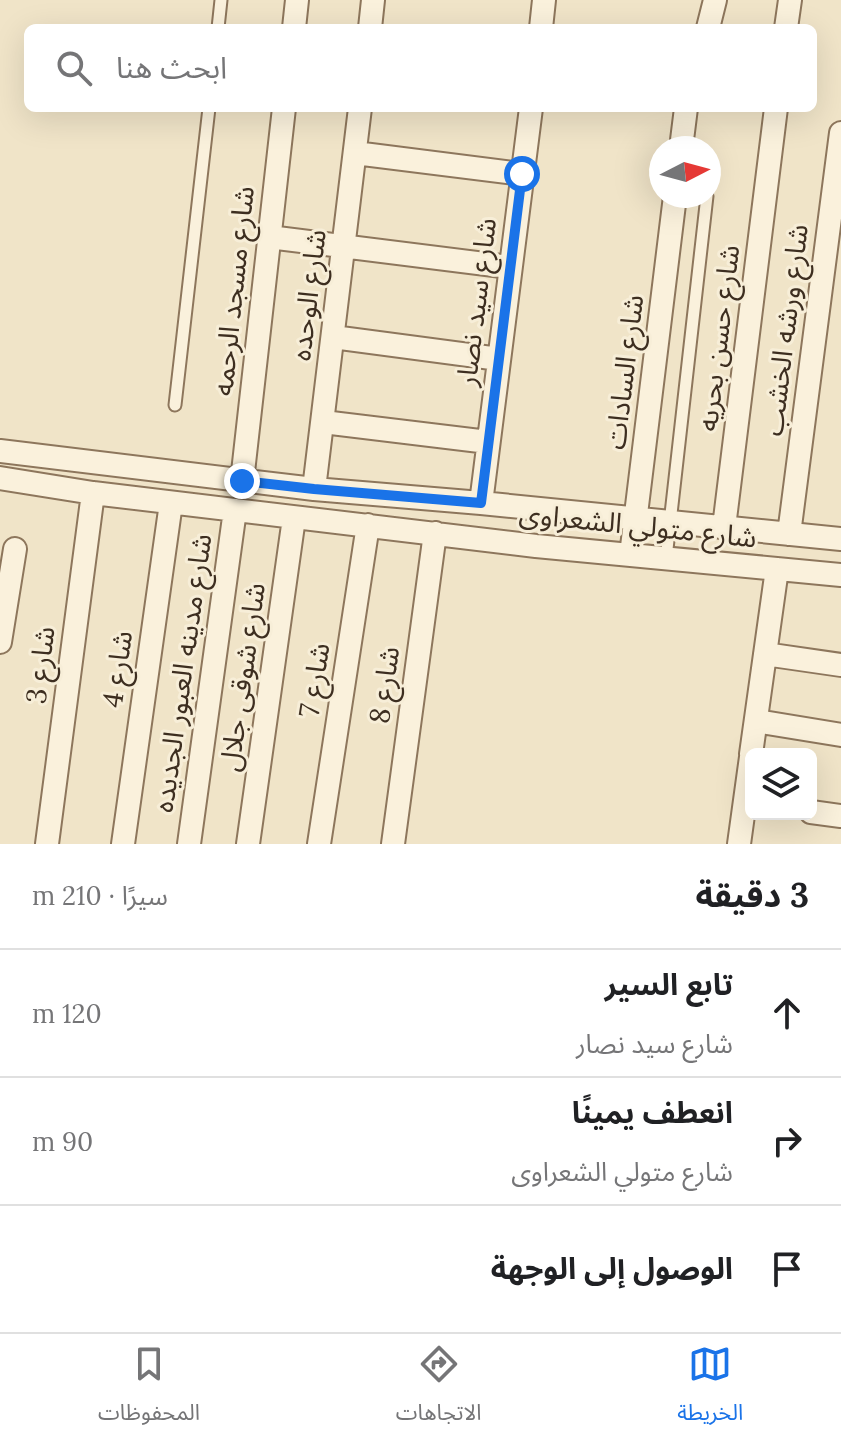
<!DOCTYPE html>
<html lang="ar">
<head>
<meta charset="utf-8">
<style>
	:root { --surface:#fff; --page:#f6f6f6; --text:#202124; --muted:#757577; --line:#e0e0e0; --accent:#1a73e8 }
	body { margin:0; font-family:Lora,"Noto Sans Arabic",serif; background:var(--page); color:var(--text); direction:rtl }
	.controls { position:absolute; right:24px; bottom:24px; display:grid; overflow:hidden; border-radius:12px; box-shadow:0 8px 32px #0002 }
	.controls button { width:72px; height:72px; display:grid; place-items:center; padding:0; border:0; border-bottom:2px solid var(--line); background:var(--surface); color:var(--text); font:40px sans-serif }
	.compass { position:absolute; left:649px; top:136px; width:72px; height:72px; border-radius:50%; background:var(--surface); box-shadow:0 8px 32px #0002; rotate:84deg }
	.stop { position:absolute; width:24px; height:24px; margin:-18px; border:6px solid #1a73e8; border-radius:50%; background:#fff }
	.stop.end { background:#1a73e8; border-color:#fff; box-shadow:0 2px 8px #0008 }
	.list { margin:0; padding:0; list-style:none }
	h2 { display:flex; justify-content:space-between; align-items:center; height:104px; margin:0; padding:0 32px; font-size:34px }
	h2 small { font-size:26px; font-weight:400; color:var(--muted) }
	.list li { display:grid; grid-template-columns:52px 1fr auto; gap:24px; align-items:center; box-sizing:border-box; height:128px; padding:0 32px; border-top:2px solid var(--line) }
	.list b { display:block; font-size:30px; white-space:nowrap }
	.list p { margin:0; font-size:26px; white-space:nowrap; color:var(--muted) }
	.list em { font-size:26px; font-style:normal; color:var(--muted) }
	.icon { flex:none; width:44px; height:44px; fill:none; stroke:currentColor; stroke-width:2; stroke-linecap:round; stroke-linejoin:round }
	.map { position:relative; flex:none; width:841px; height:844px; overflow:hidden; direction:ltr }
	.search { position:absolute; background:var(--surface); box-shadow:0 8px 32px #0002; left:24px; right:24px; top:24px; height:88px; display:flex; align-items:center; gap:20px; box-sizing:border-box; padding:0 28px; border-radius:12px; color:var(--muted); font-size:30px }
	.sheet { height:488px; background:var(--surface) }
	nav { display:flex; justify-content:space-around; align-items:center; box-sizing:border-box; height:112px; border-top:2px solid var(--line); background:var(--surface); font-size:22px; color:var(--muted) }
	nav a { display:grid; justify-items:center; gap:4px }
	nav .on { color:var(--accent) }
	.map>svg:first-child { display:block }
</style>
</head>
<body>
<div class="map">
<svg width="841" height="844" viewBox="0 0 841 844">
	<rect width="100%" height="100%" fill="#f0e4c8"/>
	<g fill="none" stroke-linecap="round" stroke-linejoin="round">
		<defs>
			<path id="service" d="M218,28L221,0
				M709,178L711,164
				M175,405L209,108
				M666,558L707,196"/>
			<path id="minor" d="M294,28L297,0
				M370,28L373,0
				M541,28L544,0
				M708,28L715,0
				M786,28L790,0
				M681,148L686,108
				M355,153L522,174
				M269,237L510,267
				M333,337L499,359
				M323,422L488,442
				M0,451L314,489L481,503L841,539
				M0,478L93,493L536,546L841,575
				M242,481L284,108
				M314,489L360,108
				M481,503L531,108
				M724,527L776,108
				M789,534L841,133
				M631,555L675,196
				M0,642L15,549
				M765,654L841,665
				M756,721L841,735
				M751,754L777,569
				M811,812L841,816
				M47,844L93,493
				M123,844L171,503
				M189,844L235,510
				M248,844L294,518
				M319,844L368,525
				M393,844L435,533
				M739,844L751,757"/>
		</defs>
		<use href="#service" stroke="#8d765c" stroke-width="15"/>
		<use href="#minor" stroke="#8d765c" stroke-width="26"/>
		<use href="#service" stroke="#faf1dc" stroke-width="11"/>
		<use href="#minor" stroke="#faf1dc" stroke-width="22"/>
	</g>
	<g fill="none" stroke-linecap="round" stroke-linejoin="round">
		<path stroke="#1a73e8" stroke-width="10" d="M242,481L314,489L481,503L522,174"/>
	</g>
	<g text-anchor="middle" stroke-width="6" stroke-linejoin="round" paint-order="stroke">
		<g font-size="28" fill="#3d2e20" stroke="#f7eed8">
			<text transform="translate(233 291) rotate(-84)" y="10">شارع مسجد الرحمه</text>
			<text transform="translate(308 295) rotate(-83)" y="10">شارع الوحده</text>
			<text transform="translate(476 302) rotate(-83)" y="10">شارع سيد نصار</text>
			<text transform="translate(785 330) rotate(-83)" y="10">شارع ورشه الخشب</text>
			<text transform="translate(718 338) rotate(-83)" y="10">شارع حسن بحريه</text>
			<text transform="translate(624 372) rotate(-83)" y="10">شارع السادات</text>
			<text transform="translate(638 525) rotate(6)" y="10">شارع متولي الشعراوى</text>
			<text transform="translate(40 665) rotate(-83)" y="10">شارع 3</text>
			<text transform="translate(117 669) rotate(-82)" y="10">شارع 4</text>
			<text transform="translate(182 673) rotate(-82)" y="10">شارع مدينه العبور الجديده</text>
			<text transform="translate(242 677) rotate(-82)" y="10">شارع شوقى جلال</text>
			<text transform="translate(314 680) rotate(-81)" y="10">شارع 7</text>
			<text transform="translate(384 685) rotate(-82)" y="10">شارع 8</text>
		</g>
	</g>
</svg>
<div class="controls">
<button><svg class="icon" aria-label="layers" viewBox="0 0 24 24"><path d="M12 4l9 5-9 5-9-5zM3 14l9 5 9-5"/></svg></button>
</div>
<svg class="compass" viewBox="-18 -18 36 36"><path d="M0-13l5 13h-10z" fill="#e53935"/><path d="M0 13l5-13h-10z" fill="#757577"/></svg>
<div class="stop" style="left:522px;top:174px"></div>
<div class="stop end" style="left:242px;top:481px"></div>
<div class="search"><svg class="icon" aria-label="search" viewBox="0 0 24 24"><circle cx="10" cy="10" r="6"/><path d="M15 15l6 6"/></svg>ابحث هنا</div>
</div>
<section class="sheet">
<h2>3 دقيقة<small>سيرًا · 210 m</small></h2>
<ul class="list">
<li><svg class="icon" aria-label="ahead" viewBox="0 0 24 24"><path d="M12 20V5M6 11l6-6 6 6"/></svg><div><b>تابع السير</b><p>شارع سيد نصار</p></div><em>120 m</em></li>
<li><svg class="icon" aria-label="right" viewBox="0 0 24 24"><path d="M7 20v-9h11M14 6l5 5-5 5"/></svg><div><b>انعطف يمينًا</b><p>شارع متولي الشعراوى</p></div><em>90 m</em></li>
<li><svg class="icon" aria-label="arrive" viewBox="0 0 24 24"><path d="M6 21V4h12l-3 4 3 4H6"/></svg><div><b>الوصول إلى الوجهة</b></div></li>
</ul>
</section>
<nav>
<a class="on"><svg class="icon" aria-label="map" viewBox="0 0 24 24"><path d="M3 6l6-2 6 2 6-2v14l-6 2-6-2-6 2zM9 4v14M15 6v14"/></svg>الخريطة</a>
<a><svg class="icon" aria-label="directions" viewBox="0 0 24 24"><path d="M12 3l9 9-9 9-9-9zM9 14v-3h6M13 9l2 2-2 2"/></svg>الاتجاهات</a>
<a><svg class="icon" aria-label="saved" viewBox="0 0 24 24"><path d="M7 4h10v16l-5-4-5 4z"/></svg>المحفوظات</a>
</nav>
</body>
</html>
